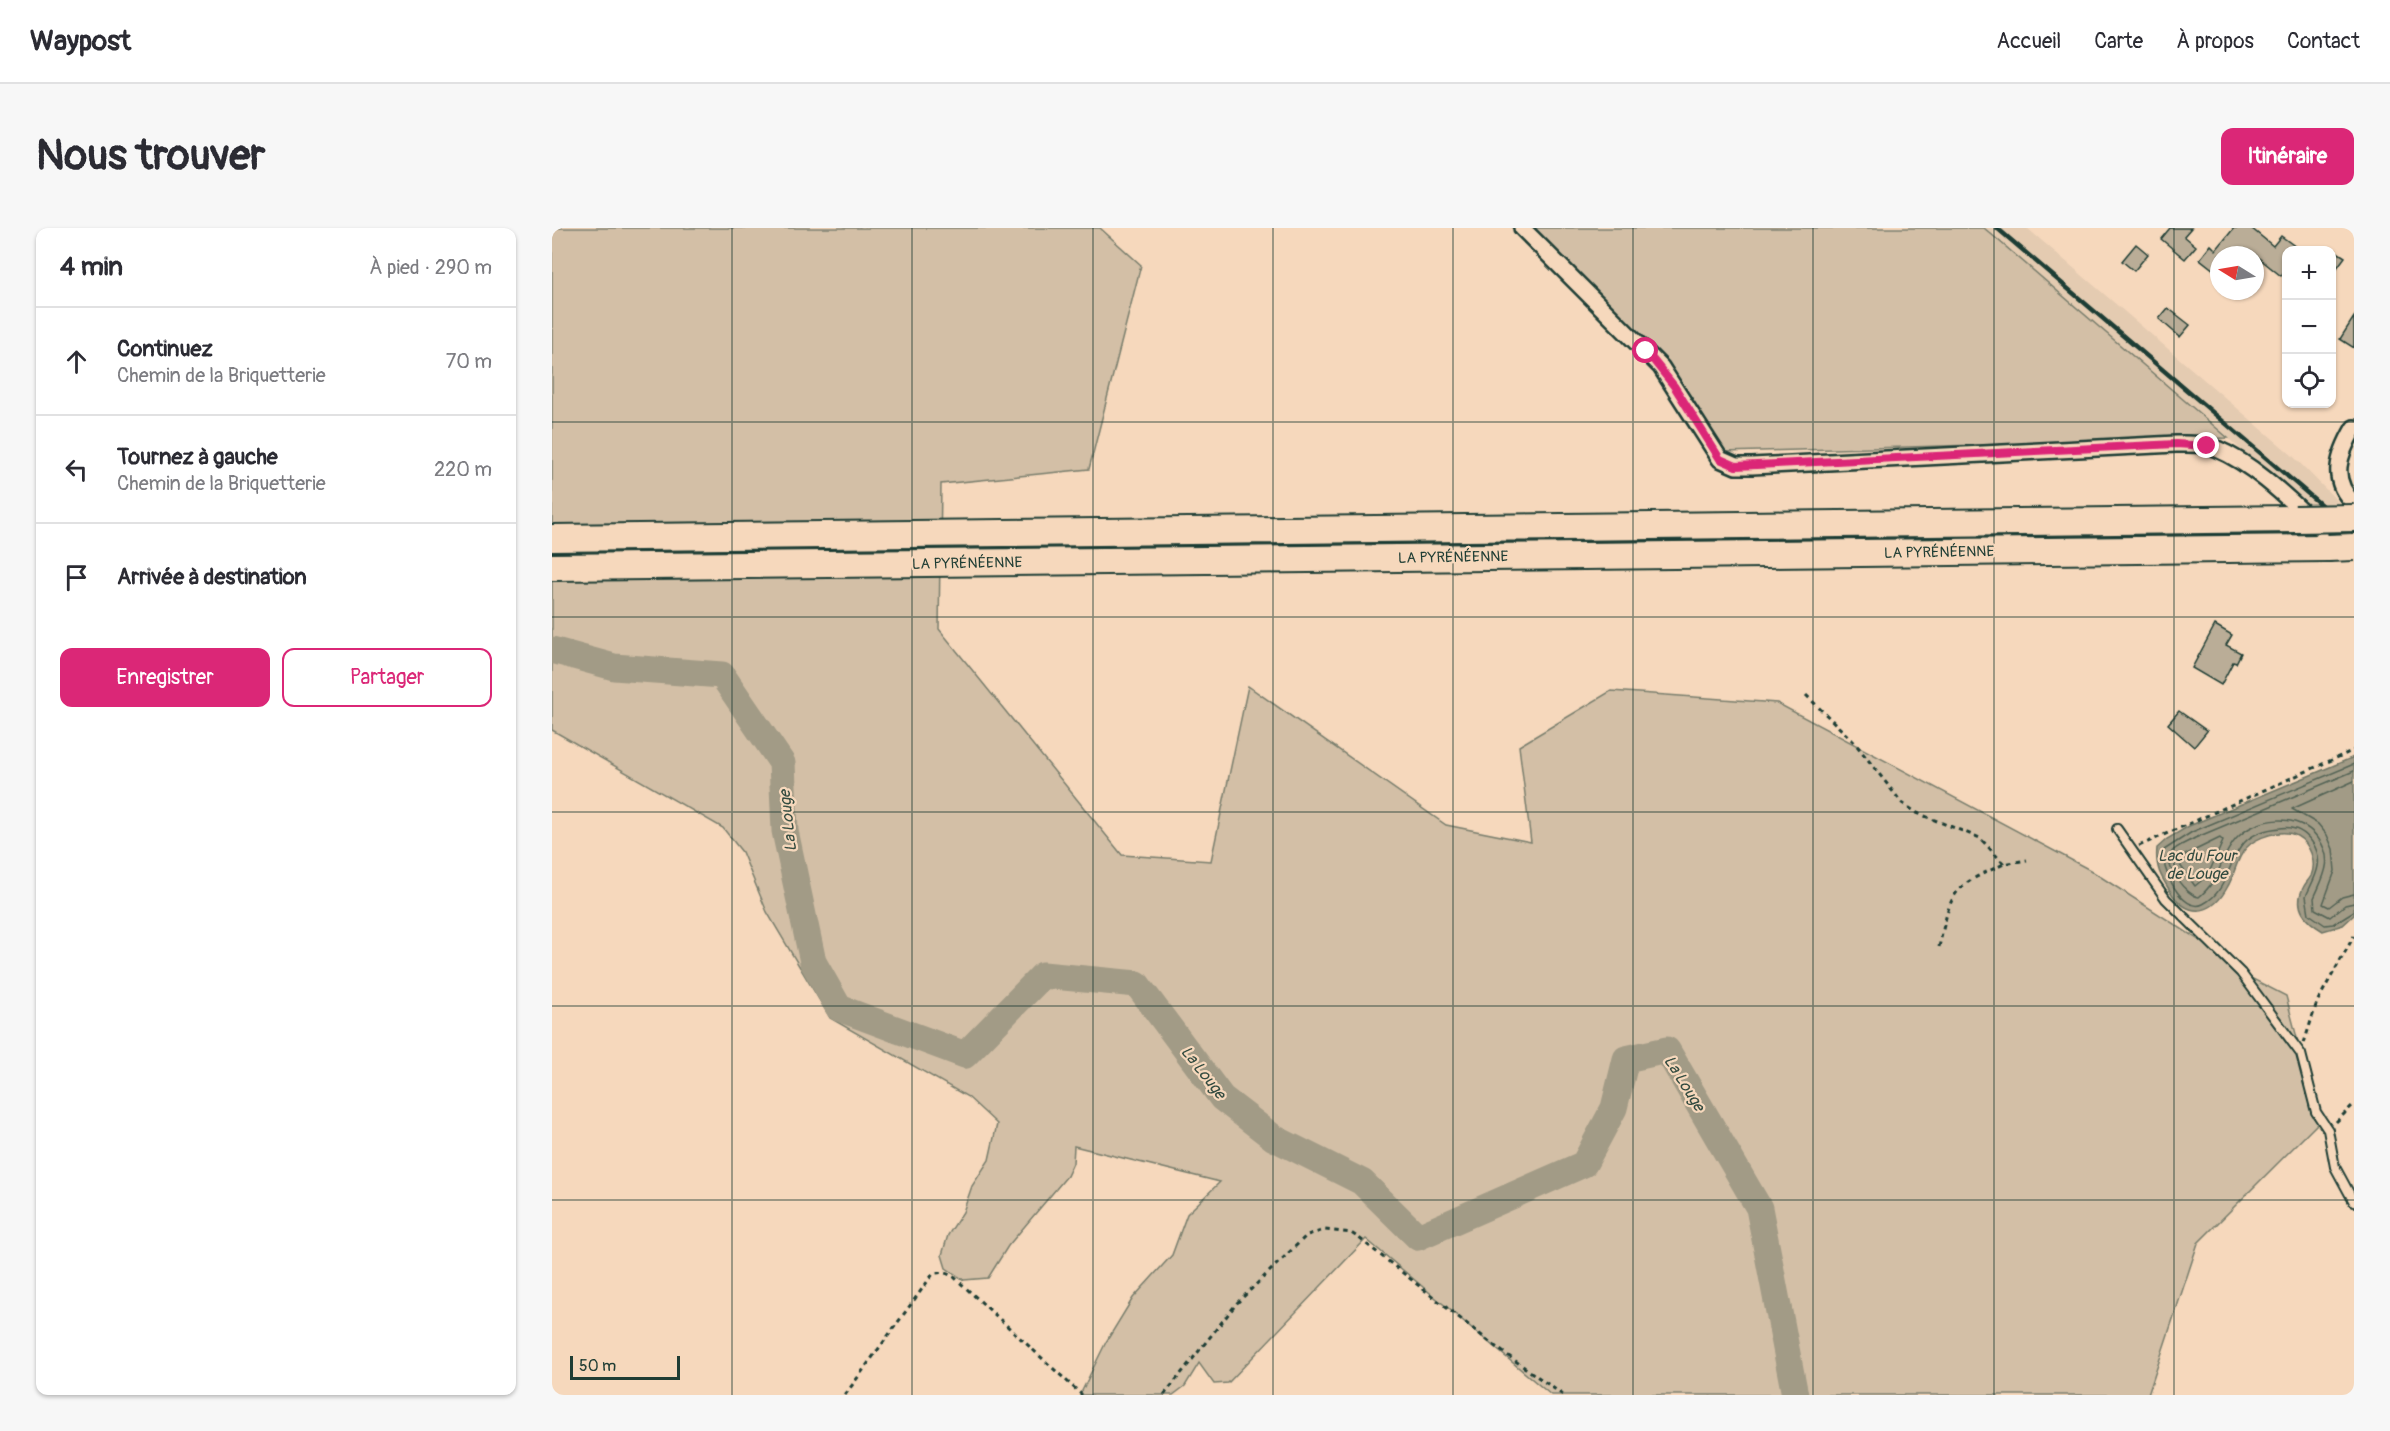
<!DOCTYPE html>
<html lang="fr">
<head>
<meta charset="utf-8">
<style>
	:root { --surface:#fff; --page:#f7f7f7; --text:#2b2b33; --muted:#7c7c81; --line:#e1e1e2; --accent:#db2777 }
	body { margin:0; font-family:Pangolin,sans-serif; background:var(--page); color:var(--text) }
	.controls { position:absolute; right:18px; top:18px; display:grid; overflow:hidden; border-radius:12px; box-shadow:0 2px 4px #0004 }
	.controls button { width:54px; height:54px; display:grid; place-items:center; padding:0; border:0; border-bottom:2px solid var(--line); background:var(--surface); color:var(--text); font:30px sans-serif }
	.compass { position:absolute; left:1658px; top:18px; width:54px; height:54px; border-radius:50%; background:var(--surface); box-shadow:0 2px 4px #0004; rotate:281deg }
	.scale { position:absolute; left:18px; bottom:15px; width:110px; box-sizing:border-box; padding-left:6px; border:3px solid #1f3d34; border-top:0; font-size:16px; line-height:21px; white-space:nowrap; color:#1f3d34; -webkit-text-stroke:4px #f6d8bc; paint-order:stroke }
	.stop { position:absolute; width:18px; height:18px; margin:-14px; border:4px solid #db2777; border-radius:50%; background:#fff }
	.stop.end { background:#db2777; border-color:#fff; box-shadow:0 2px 6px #0008 }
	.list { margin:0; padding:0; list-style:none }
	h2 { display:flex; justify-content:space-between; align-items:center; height:78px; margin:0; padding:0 24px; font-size:26px }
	h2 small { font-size:20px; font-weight:400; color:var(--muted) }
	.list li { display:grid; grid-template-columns:39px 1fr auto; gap:18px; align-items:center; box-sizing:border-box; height:108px; padding:0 24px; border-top:2px solid var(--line) }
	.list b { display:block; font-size:22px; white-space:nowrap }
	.list p { margin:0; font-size:20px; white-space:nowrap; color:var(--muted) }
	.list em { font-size:20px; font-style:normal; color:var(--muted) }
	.actions { display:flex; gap:12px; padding:18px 24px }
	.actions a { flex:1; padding:14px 0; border:2px solid var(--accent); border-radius:12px; text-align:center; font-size:21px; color:var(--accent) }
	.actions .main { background:var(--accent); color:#fff }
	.icon { flex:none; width:33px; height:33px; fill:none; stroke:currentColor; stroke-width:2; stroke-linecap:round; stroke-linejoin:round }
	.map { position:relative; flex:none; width:1802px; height:1167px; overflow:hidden; border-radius:12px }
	header { display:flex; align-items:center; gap:36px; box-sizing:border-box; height:84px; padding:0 30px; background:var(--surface); border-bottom:2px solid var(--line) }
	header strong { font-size:28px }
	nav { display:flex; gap:33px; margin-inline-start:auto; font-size:21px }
	.intro { display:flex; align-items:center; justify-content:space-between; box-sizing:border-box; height:144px; padding:0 36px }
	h1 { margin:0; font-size:42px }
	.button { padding:15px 27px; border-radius:12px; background:var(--accent); color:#fff; font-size:21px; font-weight:700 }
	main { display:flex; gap:36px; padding:0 36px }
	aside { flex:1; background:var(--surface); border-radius:12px; box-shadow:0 2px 4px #0004 }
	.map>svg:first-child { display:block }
</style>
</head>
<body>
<header>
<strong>Waypost</strong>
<nav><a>Accueil</a><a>Carte</a><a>À propos</a><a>Contact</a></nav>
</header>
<div class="intro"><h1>Nous trouver</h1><a class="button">Itinéraire</a></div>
<main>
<aside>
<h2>4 min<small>À pied · 290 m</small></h2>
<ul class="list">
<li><svg class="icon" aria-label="ahead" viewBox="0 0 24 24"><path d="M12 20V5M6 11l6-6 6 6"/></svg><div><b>Continuez</b><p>Chemin de la Briquetterie</p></div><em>70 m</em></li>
<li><svg class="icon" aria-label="left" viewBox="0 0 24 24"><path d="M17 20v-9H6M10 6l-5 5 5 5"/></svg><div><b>Tournez à gauche</b><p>Chemin de la Briquetterie</p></div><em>220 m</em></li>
<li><svg class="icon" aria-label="arrive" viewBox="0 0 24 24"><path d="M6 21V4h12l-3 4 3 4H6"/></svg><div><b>Arrivée à destination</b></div></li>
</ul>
<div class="actions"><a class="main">Enregistrer</a><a>Partager</a></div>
</aside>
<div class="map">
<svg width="1802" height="1167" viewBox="0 0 1802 1167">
	<rect width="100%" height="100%" fill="#f6d8bc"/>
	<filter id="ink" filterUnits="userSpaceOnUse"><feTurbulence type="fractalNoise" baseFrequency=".0167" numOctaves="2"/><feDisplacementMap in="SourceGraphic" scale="12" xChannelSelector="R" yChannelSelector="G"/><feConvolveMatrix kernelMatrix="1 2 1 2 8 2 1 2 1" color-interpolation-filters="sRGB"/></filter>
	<g filter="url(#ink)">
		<path fill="#e4cbb1" d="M1432,0H1475L1741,228L1802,290V323L1676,210Z"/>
		<path fill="#d3bfa6" stroke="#797e6d" stroke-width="1.5" d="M0,0H548L589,37L537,241L389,256L387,401L570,627L659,633L696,458L894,597L979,614L967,518L1059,463L1225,475L1538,642L1675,730L1689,745L1734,768L1767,894L1646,1015L1596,1167H999L814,1011L676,1155L662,1156L647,1135L633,1158L621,1167H528L554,1114L581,1070L620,1027L635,986L668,954L522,918L521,935L515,948L456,1018L436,1050L412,1052L394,1040L390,1027L396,1007L411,984L420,958L437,932L445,896L416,869L278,790L215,684L190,624L171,600L0,502Z
			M982,0H1432L1676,210L1172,224L1115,143Z"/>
		<path fill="#a29b86" stroke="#6e7565" stroke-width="1.5" d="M1802,529V687L1791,697L1771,703C1754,693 1741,680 1751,660C1753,655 1757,652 1759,648C1765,634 1758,615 1745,608C1730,600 1704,609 1694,620C1684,631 1683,646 1676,658C1662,685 1639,692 1620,666C1609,649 1603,640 1605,620L1615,611L1637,598Z"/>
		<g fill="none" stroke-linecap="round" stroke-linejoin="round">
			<path stroke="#536355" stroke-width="1.5" d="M1802,536L1640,604L1612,622C1607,640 1631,686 1651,676C1688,657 1668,605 1728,600C1741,598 1752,603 1760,614C1774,634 1762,650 1754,668L1757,686L1773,697L1781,696L1802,683
				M1802,543L1643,610C1636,614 1622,619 1619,625C1611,639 1635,668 1647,669C1670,650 1667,630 1684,611C1705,588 1747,584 1766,610C1783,633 1771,649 1762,670L1763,681L1778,689L1793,677L1802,675
				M1802,553L1740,581L1766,596L1775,607L1781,621L1783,643L1771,676L1777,679L1790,669L1802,666
				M1668,610L1671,613L1656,647L1643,658L1628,637L1627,630Z"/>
			<path stroke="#a29b86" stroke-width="27" d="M0,422L62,439L170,447L230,535L233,603L261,734L287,780L413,827L491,747L585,756L670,870L722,910L810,954L866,1009L1032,936L1062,880L1074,831L1115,822L1207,980L1243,1167"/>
		</g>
		<path fill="#baad97" stroke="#1f3d34" stroke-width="1.5" d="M1618,0H1639L1632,8L1644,18L1633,31L1609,11Z
			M1682,0H1699L1721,18L1729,8L1748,22H1734V41L1729,48L1703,27H1667V46L1648,31L1659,17L1664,22Z
			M1584,16L1596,26L1582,43L1570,33Z
			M1779,20L1793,29L1779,48Z
			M1616,80L1638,97L1628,109L1607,91Z
			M1802,89V120L1788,111Z
			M1663,397L1680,407L1674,417L1689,425L1684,435L1681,434L1669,457L1640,440Z
			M1627,483L1655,503L1642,519L1616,496Z"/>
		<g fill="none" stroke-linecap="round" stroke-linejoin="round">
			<defs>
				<path id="lane" d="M1565,601L1614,671L1689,745L1749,826L1764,884L1776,902L1783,939L1802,974"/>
				<path id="street" d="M970,0L1109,139L1168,231L1184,238H1200L1624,216C1638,216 1652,215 1665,221C1709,239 1753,288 1789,319
					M1802,200C1787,226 1777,252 1802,275"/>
				<path id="highway" d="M0,310L1743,291
					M0,339L1776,320"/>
			</defs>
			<use href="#lane" stroke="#1f3d34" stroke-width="12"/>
			<use href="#street" stroke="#1f3d34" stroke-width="20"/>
			<use href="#highway" stroke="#1f3d34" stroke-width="30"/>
			<path stroke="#1f3d34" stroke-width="3" stroke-dasharray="4.5 4.5" stroke-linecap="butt" d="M1254,467L1302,514L1350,575L1365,585L1428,610L1452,636L1475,632
				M1587,618L1802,522
				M1387,719C1400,662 1398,660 1452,636
				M1752,815L1765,774L1802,708
				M1784,894L1802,876
				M293,1167L381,1046C390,1043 395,1045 402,1049L530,1167
				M612,1167L685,1075L755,1007L773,1002L799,1005L807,1010L944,1119L1011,1167"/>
			<use href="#lane" stroke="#f6d8bc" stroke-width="8"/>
			<use href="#street" stroke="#f6d8bc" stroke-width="15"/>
			<use href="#highway" stroke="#f6d8bc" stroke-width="26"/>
			<path stroke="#1f3d34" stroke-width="4.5" d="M1445,0L1802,305"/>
			<defs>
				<path id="highway-bridge" d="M1743,291L1802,290
					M1776,320L1802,319"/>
			</defs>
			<use href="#highway-bridge" stroke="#1f3d34" stroke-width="30" stroke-linecap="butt"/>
			<use href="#highway-bridge" stroke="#f6d8bc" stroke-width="26"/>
		</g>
	</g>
	<g fill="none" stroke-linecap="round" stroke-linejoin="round" filter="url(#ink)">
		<path stroke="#db2777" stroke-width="8" d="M1094,123L1122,158L1168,231L1184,238L1624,216L1655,218"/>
	</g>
	<path fill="none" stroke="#1f3d34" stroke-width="1.5" stroke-opacity="0.55" d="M180,0V1167M360,0V1167M541,0V1167M721,0V1167M901,0V1167M1081,0V1167M1261,0V1167M1442,0V1167M1622,0V1167M0,194H1802M0,389H1802M0,584H1802M0,778H1802M0,972H1802"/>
	<g text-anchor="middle" stroke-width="4.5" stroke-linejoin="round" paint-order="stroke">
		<g font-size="15" fill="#1f3d34" stroke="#f6d8bc">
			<text transform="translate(1387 324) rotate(-1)" y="5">LA PYRÉNÉENNE</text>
			<text transform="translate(901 329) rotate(-1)" y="5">LA PYRÉNÉENNE</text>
			<text transform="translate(415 335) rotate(-1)" y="5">LA PYRÉNÉENNE</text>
		</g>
		<g font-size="16" font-style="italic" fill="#334b40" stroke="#f6d8bc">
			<text transform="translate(235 593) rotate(-96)" y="6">La Louge</text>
			<text x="1645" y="633">Lac du Four<tspan x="1645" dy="18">de Louge</tspan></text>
			<text transform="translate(652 844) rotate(52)" y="6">La Louge</text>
			<text transform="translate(1133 855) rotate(58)" y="6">La Louge</text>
		</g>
	</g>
</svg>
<div class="controls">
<button>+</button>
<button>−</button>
<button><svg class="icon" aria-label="locate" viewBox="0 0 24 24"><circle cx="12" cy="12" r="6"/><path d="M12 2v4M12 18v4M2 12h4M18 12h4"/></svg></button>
</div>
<svg class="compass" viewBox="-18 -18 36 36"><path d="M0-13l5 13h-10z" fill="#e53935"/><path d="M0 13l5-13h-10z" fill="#7c7c81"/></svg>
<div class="scale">50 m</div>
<div class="stop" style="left:1094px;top:123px"></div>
<div class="stop end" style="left:1655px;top:218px"></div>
</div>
</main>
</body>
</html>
